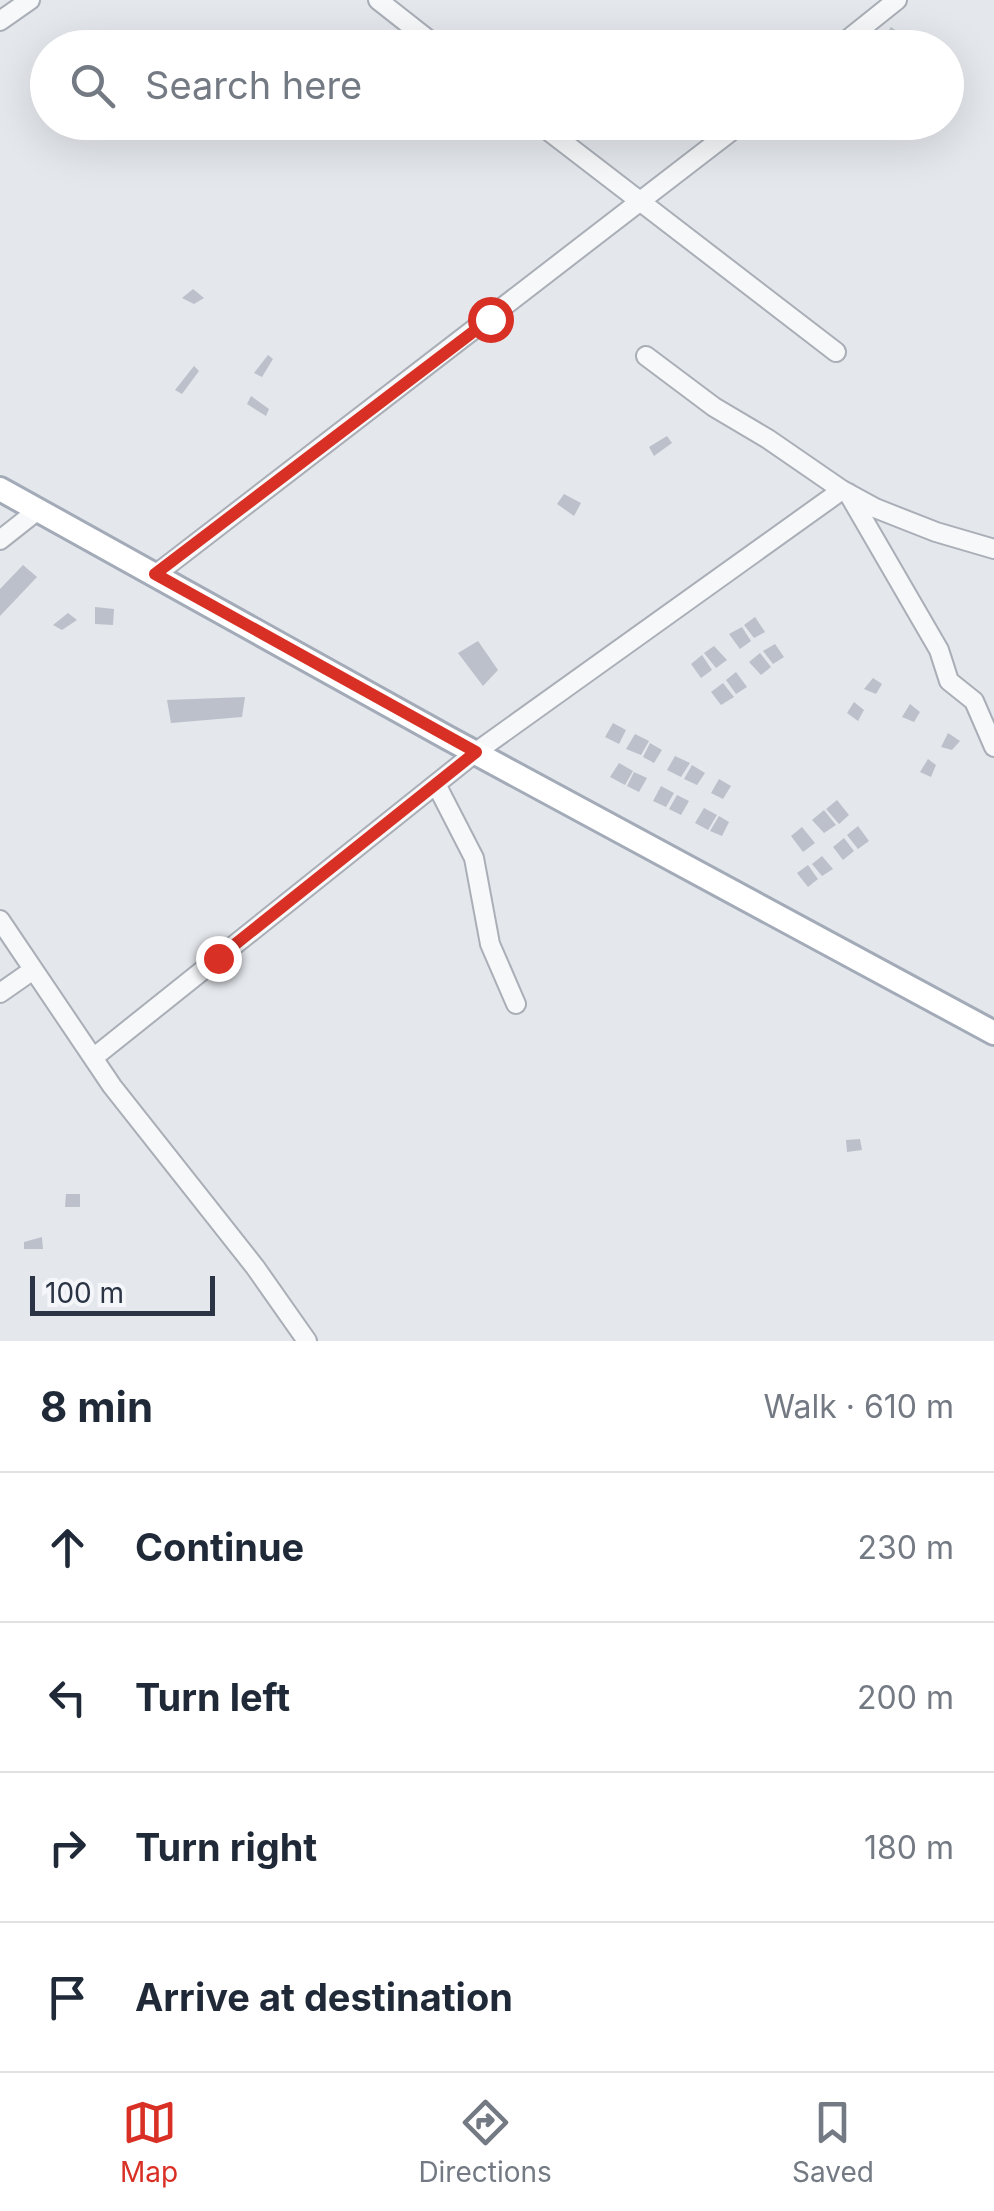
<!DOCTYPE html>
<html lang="en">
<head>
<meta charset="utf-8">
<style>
	:root { --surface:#fff; --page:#f6f6f7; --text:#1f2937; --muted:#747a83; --line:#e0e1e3; --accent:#d93025 }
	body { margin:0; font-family:Inter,sans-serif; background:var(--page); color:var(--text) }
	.scale { position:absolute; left:30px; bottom:25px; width:185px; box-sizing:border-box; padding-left:10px; border:5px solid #2b3445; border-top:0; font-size:28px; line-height:35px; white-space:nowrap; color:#2b3445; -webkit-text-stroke:8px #f4f6f9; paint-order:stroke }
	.stop { position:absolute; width:30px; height:30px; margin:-22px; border:8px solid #d93025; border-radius:50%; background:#fff }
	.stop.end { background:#d93025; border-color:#fff; box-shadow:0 2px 10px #0008 }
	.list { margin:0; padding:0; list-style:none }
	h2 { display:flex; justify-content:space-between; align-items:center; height:130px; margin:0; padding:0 40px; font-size:42px }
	h2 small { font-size:32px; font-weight:400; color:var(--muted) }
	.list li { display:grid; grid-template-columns:65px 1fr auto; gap:30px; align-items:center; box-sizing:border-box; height:150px; padding:0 40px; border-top:2px solid var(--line) }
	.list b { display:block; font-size:38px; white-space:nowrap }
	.list em { font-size:32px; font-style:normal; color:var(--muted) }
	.icon { flex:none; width:55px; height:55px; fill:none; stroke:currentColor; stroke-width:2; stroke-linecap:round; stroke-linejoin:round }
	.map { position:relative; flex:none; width:994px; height:1341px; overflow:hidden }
	.search { position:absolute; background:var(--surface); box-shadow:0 10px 40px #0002; left:30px; right:30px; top:30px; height:110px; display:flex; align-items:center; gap:25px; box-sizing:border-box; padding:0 35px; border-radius:55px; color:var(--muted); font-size:38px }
	.sheet { height:730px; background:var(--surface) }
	nav { display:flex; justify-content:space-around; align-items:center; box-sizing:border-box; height:140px; border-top:2px solid var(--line); background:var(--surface); font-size:28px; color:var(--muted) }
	nav a { display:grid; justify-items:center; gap:5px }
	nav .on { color:var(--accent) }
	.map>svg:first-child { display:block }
</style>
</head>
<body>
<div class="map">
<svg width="994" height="1341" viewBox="0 0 994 1341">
	<rect width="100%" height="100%" fill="#e4e7ec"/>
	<path fill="#bbc0ca" d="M891,27L904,36L897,48L883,39Z
		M812,122H834L818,135L809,124Z
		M193,289L204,298L194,304L182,298Z
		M268,355L273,359L262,377L254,373Z
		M194,366L199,371L182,394L175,390Z
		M251,396L269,409L266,416L247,404Z
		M667,436L672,443L654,456L649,447Z
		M564,494L581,503L574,516L557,504Z
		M23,565L37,577L0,616V589Z
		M95,607L114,609L113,625L95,624Z
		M68,613L77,620L62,630L53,625Z
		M755,617L765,632L754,638L744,625Z
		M742,627L751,641L740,649L729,634Z
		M478,641L498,670L483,686L458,653Z
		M775,644L784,657L773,664L763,651Z
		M714,646L727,660L716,668L704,653Z
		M760,653L771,667L761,675L749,662Z
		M702,655L712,670L701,678L691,664Z
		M736,672L747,687L736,694L726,680Z
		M873,678L882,684L876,694L864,689Z
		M723,683L734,697L721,705L711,692Z
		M245,697L242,717L171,723L167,700Z
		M854,702L864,710L858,721L847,713Z
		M910,704L920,712L914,722L902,717Z
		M613,723L626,730L619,744L605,737Z
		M948,733L960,741L952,750L941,747Z
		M635,734L649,741L641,755L626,749Z
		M650,743L662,750L654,763L643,757Z
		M675,756L690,763L681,777L667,770Z
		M928,759L936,765L931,777L920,772Z
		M619,763L633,771L625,785L610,777Z
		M692,765L705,773L697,785L684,779Z
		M634,772L647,778L639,792L627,786Z
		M719,779L731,786L723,799L711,793Z
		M661,786L674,793L666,807L653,801Z
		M677,795L689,801L681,815L669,809Z
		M837,800L849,815L839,824L826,809Z
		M704,808L717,815L708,830L695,823Z
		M824,810L836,825L824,833L812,820Z
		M719,816L729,822L722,836L710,831Z
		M858,826L869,841L858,849L847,835Z
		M802,827L815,843L803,852L791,836Z
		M844,838L854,851L843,860L833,847Z
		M822,856L833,869L822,876L812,864Z
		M808,865L818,879L808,887L797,873Z
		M860,1139L862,1150L847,1152L846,1140Z
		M66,1194H80V1207H65Z
		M42,1237L43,1249H24V1242Z"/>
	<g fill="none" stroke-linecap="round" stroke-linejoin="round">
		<defs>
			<path id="minor" d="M378,0L439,48
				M0,21L30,0
				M837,48L897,0
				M537,122L836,352
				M646,356L714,407L768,439L842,490L875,508L936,532L994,549
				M848,493L939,650L949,681L974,701L994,747
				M0,540L38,510
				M155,575L743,122
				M436,784L474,858L490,944L516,1004
				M0,920L112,1086L255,1267L307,1341
				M0,993L33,970
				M93,1058L476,752L842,490"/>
			<path id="major" d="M0,489L448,738L994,1033"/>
		</defs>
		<use href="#minor" stroke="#a9aeb7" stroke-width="22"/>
		<use href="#major" stroke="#a3abb8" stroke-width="28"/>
		<use href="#minor" stroke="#f7f8fa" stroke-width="18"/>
		<use href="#major" stroke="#fff" stroke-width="22"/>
	</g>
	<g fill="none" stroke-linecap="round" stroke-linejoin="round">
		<path stroke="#d93025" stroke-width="12" d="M218,958L476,752L155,574L490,319"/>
	</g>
</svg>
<div class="scale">100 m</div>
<div class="stop" style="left:490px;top:319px"></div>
<div class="stop end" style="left:218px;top:958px"></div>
<div class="search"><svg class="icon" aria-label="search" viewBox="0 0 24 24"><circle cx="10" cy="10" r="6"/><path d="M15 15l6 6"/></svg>Search here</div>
</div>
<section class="sheet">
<h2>8 min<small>Walk · 610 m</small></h2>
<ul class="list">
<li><svg class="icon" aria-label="ahead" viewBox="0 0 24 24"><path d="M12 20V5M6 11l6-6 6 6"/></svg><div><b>Continue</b></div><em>230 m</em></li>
<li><svg class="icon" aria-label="left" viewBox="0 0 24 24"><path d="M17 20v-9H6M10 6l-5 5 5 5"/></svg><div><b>Turn left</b></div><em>200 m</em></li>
<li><svg class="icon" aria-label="right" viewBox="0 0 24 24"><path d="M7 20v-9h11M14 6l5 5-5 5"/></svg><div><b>Turn right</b></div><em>180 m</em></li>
<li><svg class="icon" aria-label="arrive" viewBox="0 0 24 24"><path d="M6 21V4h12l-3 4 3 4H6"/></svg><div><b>Arrive at destination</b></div></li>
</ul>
</section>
<nav>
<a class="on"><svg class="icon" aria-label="map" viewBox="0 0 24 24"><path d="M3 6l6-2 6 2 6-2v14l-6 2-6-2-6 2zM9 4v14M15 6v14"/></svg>Map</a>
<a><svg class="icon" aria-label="directions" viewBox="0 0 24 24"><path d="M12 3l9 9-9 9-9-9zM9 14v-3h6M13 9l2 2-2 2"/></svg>Directions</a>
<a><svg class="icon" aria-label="saved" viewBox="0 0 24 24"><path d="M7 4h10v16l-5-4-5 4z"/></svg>Saved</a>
</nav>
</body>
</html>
